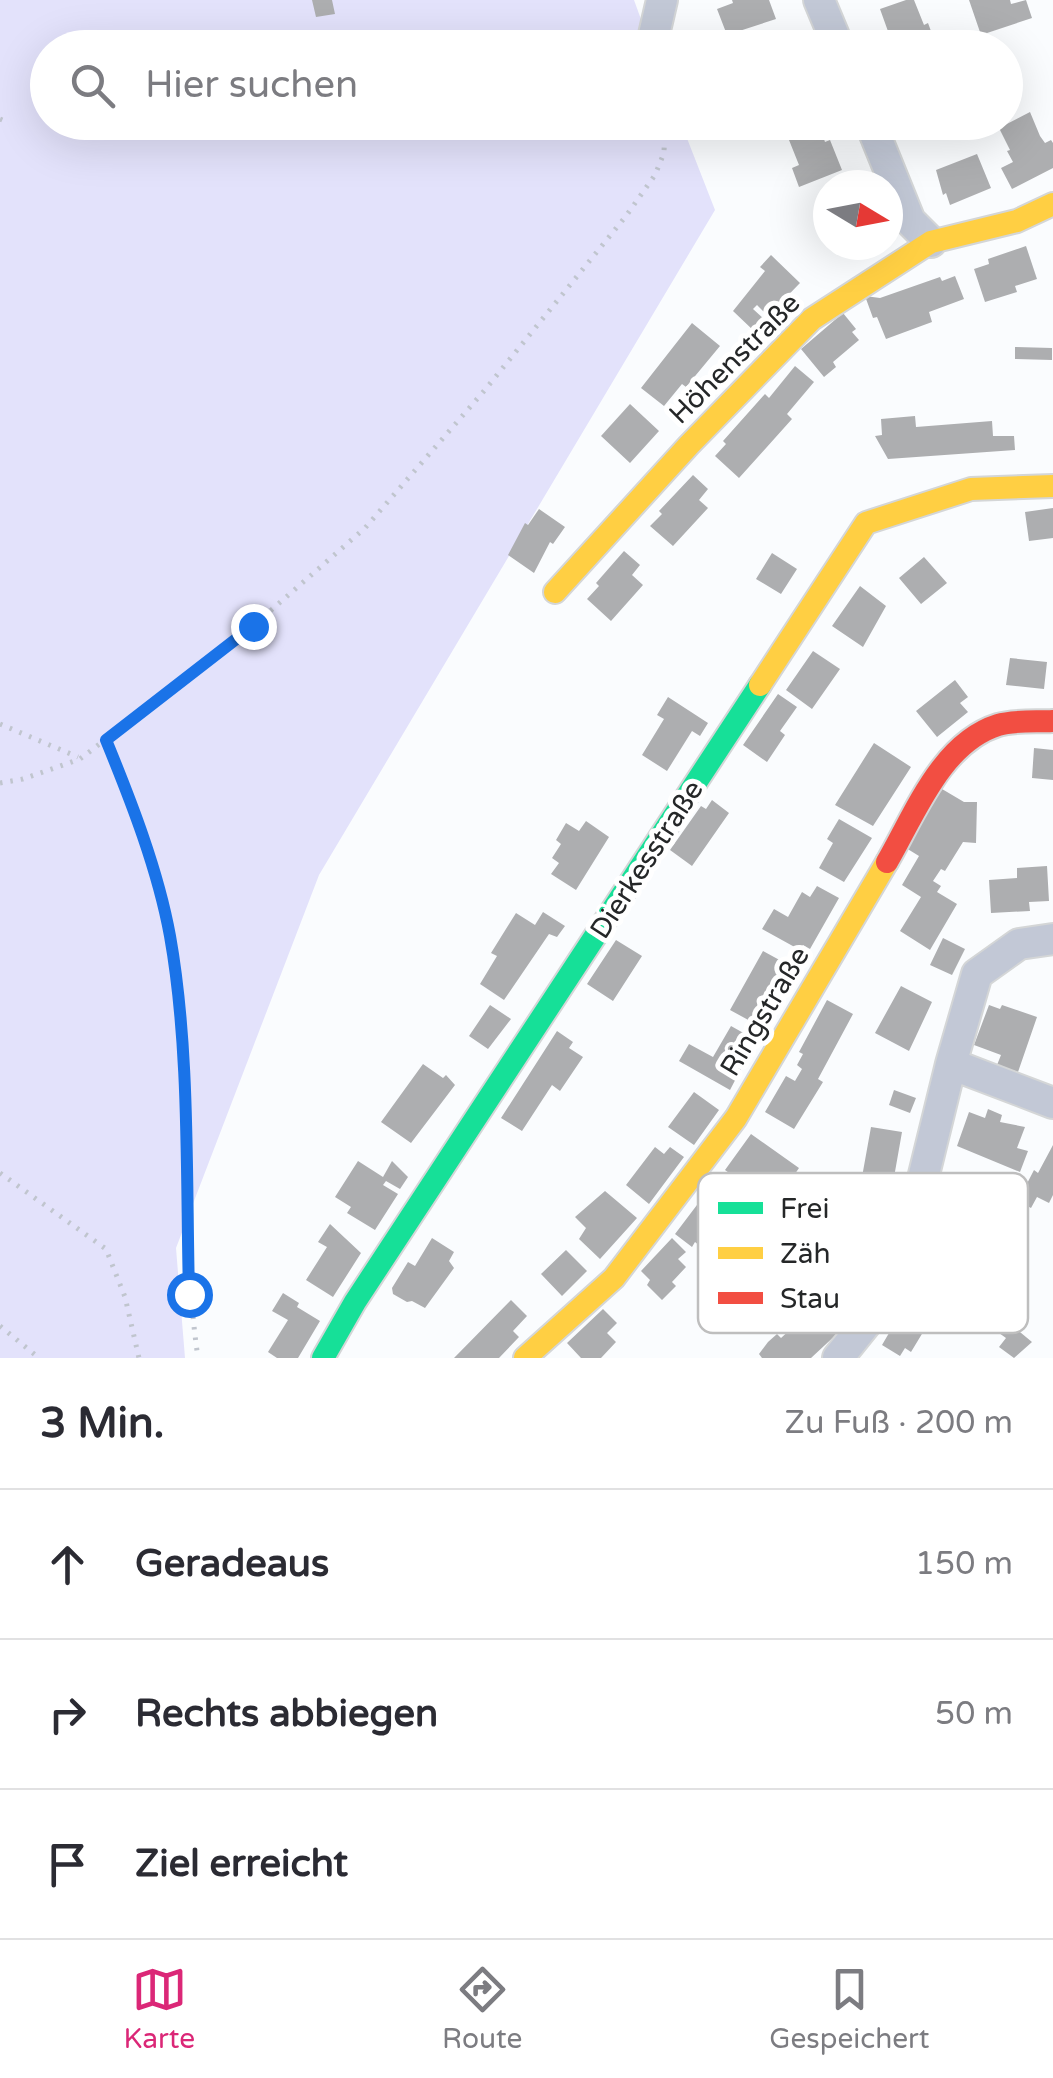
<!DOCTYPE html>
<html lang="de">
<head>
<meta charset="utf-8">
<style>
	:root { --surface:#fff; --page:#f2f2f3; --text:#2b2b33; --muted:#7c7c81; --line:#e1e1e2; --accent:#db2777 }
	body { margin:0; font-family:"Varela Round",sans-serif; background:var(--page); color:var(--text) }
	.compass { position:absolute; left:813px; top:170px; width:90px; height:90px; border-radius:50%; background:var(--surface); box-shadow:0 10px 40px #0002; rotate:100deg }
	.stop { position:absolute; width:30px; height:30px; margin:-22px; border:8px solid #1a73e8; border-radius:50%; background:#fff }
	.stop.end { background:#1a73e8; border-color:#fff; box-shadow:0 2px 10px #0008 }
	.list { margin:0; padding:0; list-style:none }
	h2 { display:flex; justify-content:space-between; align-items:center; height:130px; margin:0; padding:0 40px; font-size:42px }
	h2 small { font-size:32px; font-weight:400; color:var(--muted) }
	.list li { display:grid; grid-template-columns:65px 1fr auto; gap:30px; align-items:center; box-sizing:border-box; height:150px; padding:0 40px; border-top:2px solid var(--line) }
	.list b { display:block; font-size:38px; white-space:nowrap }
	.list em { font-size:32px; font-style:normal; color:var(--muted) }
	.icon { flex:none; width:55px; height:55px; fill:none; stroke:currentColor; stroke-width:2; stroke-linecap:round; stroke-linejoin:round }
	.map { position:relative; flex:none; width:1053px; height:1358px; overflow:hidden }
	.search { position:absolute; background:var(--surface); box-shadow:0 10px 40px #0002; left:30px; right:30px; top:30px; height:110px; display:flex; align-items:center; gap:25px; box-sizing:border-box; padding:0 35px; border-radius:55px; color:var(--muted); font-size:38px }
	.sheet { height:580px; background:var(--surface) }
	nav { display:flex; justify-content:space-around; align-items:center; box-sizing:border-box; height:140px; border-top:2px solid var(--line); background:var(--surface); font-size:28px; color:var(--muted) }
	nav a { display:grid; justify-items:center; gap:5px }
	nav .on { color:var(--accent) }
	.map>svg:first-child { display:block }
</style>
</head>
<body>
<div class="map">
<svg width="1053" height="1358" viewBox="0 0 1053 1358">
	<rect width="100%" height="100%" fill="#fafcfe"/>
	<path fill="#e3e2fb" d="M0,0H634L651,47L48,48V122L681,123L715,210L319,875L176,1248L185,1358H0Z"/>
	<path fill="#adaeb0" d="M312,0H332L335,14L316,17Z
		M732,0H769L776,19L727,35L717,9L733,3Z
		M906,0H914L924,25L928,23L935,42L922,48H894L880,9Z
		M969,0H1010L1011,4L1026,0L1032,18L981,35Z
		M1030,112L1040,136L1045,143L1051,140L1053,143V168L1012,189L1001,168L1013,162L1007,151L1010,150L999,128Z
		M820,128L825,142L830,140L842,170L799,187L792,168L799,165L789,140Z
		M977,154L991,188L950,205L946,193L943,195L936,170Z
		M1026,246L1037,279L1015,286L1017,292L985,302L974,269L989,264L988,259Z
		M771,255L800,283L768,316L757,305L753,309L765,320L754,331L733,311L765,271L760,267Z
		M955,276L964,299L929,312L932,322L886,339L877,317L873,318L865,296L880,298L940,277L942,281Z
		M843,313L856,329L852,332L859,340L833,362L836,367L824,377L801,349Z
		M692,323L720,346L686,387L682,384L664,406L641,388Z
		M1015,347L1052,348V360L1015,359Z
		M795,366L814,382L787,414L792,419L739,478L715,456L726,444L723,441L765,394L769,398Z
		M630,404L659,431L630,463L601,436Z
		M915,416L916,427L992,421L993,436H1014L1015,450L888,459L875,436L882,435L881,419Z
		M693,475L708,489L699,500L708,508L673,546L650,526L662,514L659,511Z
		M1053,508V538L1029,541L1025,512Z
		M539,509L565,527L553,544L550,542L534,573L508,555L525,523L528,525Z
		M624,551L640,565L632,575L643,585L611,621L587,599L599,586L596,583Z
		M772,553L797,569L781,594L756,579Z
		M924,557L947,583L921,604L899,578Z
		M860,586L886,606L863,647L832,626Z
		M813,651L840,669L812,709L786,690Z
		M1010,658L1047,662L1044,689L1006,685Z
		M955,680L968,697L960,703L968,712L937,737L916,711Z
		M778,694L797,707L780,731L785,735L767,762L743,745Z
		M668,697L708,723L700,736L692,731L667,771L642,755L664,719L657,715Z
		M874,743L911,767L873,826L835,805Z
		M1034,748L1053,750V780L1032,778Z
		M942,789L964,802H977L976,843L963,842L945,871L941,869L933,881L941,886L937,892L957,904L930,950L900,931L921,897L902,885L919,856L906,848Z
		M712,800L729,813L692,866L670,850L701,806L706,809Z
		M839,819L872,838L844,882L819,868L833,843L827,839Z
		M586,821L609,837L576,890L551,874L559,863L552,858L561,844L556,840L566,823L579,831Z
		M1047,866L1049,901L1029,902L1030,911L991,913L989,880L1017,878V868Z
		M817,886L839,898L810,949L803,945L800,950L762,929L774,909L788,917L802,892L810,897Z
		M543,912L565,926L557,937L549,934L504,1000L480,984L497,956L491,953L516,913L535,925Z
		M943,938L965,949L952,975L930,965Z
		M616,940L642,956L613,1001L587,984Z
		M763,951L785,963L778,975L790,981L763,1028L730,1010Z
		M901,986L932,1002L909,1051L875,1033Z
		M827,1000L853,1014L818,1079L823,1082L794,1129L765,1112L786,1076L795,1081L802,1069L797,1065L803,1054L799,1052Z
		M490,1005L511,1019L488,1049L469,1036Z
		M989,1005L1000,1009L1002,1005L1037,1017L1018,1072L997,1065L1001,1055L974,1045Z
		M731,1026L756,1040L730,1090L679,1061L689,1044L713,1057Z
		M557,1031L573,1042L569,1048L583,1057L560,1091L552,1085L522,1131L501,1118Z
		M423,1064L443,1078L446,1075L455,1085L411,1143L381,1122Z
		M894,1090L916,1098L910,1113L889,1105Z
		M694,1092L719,1110L694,1145L668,1127Z
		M988,1109L1002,1115L1000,1122L1025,1127L1017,1148L1028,1151L1020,1172L957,1146L969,1112L985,1118Z
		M871,1127L902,1132L893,1183L884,1181L883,1188L864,1184L865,1178L862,1177Z
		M751,1134L799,1168L784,1190L772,1180L761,1196L725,1170Z
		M1053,1145V1195L1049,1203L1037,1197L1031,1208L1018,1201L1034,1170L1038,1173Z
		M655,1147L664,1154L670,1147L684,1157L649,1204L626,1185Z
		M358,1161L383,1177L392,1161L408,1177L400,1189L386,1181L383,1185L398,1194L375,1230L347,1213L351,1207L335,1197Z
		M605,1191L637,1218L600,1259L579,1239L586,1228L575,1217Z
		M700,1201L724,1219L737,1202L758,1218L720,1262L695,1242L692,1247L675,1234Z
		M330,1224L361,1253L333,1297L306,1280L327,1247L318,1242Z
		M432,1238L454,1252L449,1261L454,1268L425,1308L412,1301L407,1302L393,1294L392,1288L408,1262L415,1266Z
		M672,1238L686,1252L678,1259L686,1267L672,1282L676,1286L662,1300L647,1285L650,1280L641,1271Z
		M566,1250L587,1271L562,1296L541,1274Z
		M1000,1287L1028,1308L1014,1327L1032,1342L1014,1358L999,1347L1006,1338L978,1318Z
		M819,1289L841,1306L830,1316L826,1310L822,1314L839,1332L811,1358H762L759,1354L768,1342L777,1334L781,1338L814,1308L807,1300Z
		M283,1293L299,1303L297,1307L320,1321L298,1358H277L268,1352L288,1320L272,1311Z
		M511,1300L527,1316L513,1331L519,1337L499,1358H454Z
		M906,1304L931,1319L911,1352L905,1348L900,1356L882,1345Z
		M603,1309L617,1323L607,1333L616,1342L601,1358H581L567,1343Z"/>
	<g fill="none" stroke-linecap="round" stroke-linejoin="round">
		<defs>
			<path id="street" d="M819,0L839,48
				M655,48L653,39L662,0
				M870,122L910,221L931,242
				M951,1064L977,974L1019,944L1053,939
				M838,1358L875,1312L906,1248L951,1064L1053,1103"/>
			<path id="fast" d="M323,1358L355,1302L760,685"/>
			<path id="slow" d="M555,592L689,445L812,319L931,242L1017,221L1053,204
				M760,685L866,523L971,489L1053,486
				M525,1358L614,1278L736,1118L887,862"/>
			<path id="jam" d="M887,862C915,814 941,743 998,725C1014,720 1036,722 1053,721"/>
		</defs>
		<use href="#street" stroke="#d4d6d7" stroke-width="34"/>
		<use href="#fast" stroke="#d4d6d7" stroke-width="26"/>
		<use href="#slow" stroke="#d4d6d7" stroke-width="26"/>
		<use href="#jam" stroke="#d4d6d7" stroke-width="26"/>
		<path stroke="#c0c5ce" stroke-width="5" stroke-dasharray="2.5 8" stroke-linecap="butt" d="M0,119L9,123
			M0,724L78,757
			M106,740C130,799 159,874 170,937C192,1076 178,1219 198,1358
			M0,783L23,779L80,759L253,626L365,528L484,391L626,216L655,175L664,153L665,122
			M0,1173L106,1249L125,1297L139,1358
			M0,1326L39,1358"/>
		<use href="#street" stroke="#c2c8d6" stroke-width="30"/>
		<use href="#fast" stroke="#16e098" stroke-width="22"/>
		<use href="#slow" stroke="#ffcf43" stroke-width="22"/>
		<use href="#jam" stroke="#f24e42" stroke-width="22"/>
	</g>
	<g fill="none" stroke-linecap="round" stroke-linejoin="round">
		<path stroke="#1a73e8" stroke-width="12" d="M189,1294C186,1178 190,1048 170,936C158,870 131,801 106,740L253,626"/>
	</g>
	<g text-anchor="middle" stroke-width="10" stroke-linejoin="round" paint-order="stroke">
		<g font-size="28" fill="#252728" stroke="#fff">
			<text transform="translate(734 358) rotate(-45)" y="10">Höhenstraße</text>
			<text transform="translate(646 859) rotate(-57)" y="10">Dierkesstraße</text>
			<text transform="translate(764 1011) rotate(-59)" y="10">Ringstraße</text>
		</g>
	</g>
	<rect x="698" y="1173" width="330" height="160" rx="15" fill="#fff" stroke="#bebebe" stroke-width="2.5"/>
	<rect x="718" y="1202" width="45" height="12" fill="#16e098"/>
	<rect x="718" y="1247" width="45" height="12" fill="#ffcf43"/>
	<rect x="718" y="1292" width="45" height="12" fill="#f24e42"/>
	<g font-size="28" fill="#252728">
		<text x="780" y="1218">Frei</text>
		<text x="780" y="1263">Zäh</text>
		<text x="780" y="1308">Stau</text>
	</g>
</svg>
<svg class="compass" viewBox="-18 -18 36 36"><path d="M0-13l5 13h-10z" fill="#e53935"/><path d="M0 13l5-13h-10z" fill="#7c7c81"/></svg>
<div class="stop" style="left:189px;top:1294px"></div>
<div class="stop end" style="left:253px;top:626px"></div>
<div class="search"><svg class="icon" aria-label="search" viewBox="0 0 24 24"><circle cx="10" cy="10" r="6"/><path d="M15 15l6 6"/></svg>Hier suchen</div>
</div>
<section class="sheet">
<h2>3 Min.<small>Zu Fuß · 200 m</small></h2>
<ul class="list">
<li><svg class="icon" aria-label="ahead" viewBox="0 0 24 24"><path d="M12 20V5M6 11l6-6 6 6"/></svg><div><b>Geradeaus</b></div><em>150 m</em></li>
<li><svg class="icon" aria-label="right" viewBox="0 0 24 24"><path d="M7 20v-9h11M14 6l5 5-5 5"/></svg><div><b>Rechts abbiegen</b></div><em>50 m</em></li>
<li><svg class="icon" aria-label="arrive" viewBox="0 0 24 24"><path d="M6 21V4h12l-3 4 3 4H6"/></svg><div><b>Ziel erreicht</b></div></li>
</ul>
</section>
<nav>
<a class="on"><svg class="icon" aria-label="map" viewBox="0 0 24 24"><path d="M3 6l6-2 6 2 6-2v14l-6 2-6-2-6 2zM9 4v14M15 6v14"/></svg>Karte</a>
<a><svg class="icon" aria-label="directions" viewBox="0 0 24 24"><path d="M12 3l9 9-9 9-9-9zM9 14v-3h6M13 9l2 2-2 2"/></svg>Route</a>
<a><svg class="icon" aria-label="saved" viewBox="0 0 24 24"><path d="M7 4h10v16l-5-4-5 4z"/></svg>Gespeichert</a>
</nav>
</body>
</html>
